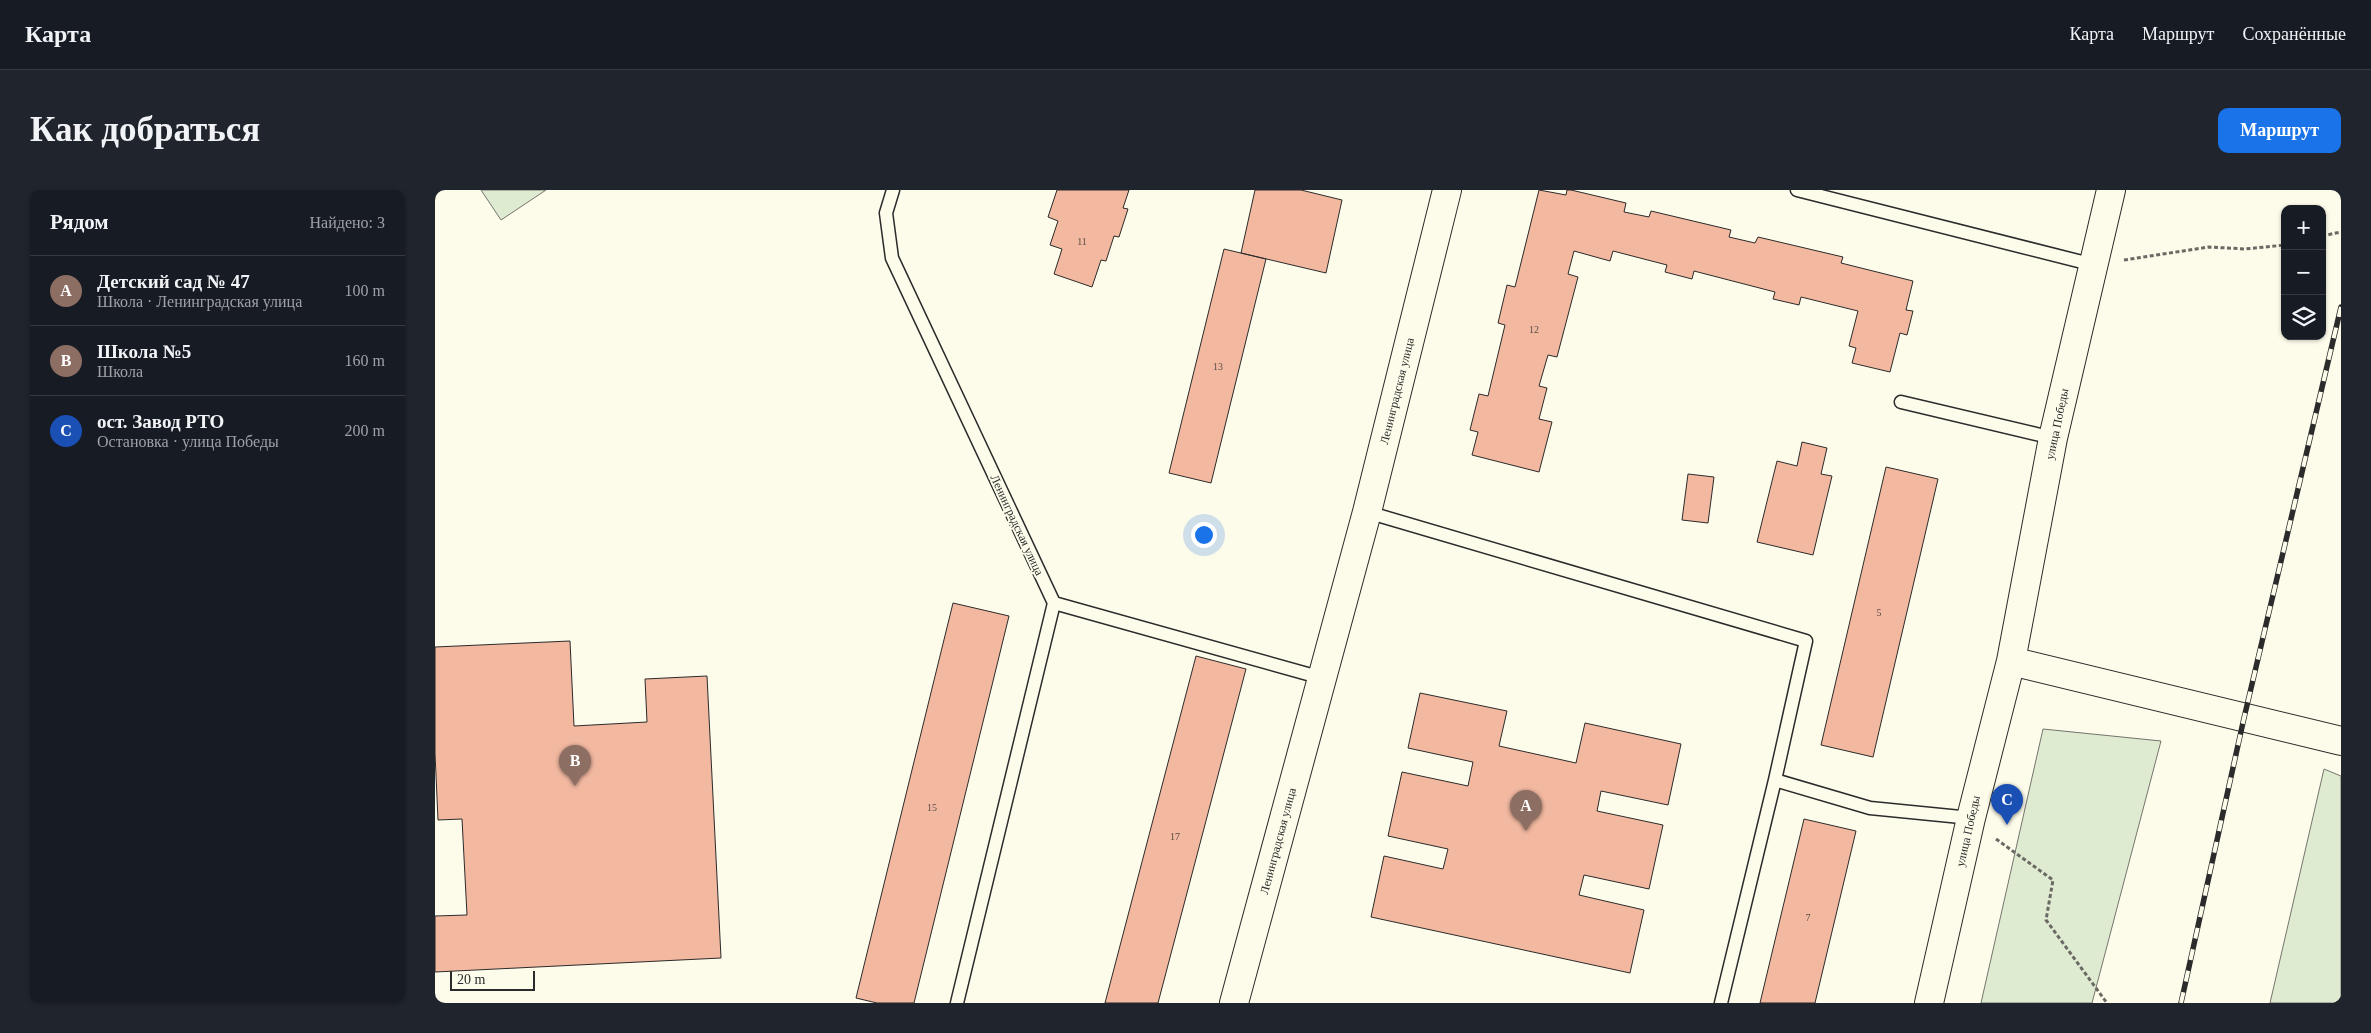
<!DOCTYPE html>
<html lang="ru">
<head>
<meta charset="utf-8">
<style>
	:root { --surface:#171b24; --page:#20242c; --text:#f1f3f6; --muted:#9ea1a6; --line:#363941; --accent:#1a73e8 }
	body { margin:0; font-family:"Times New Roman",serif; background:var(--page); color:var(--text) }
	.controls { position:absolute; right:15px; top:15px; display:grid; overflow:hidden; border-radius:10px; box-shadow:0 1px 4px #0004 }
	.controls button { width:45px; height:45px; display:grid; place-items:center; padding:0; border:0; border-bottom:1px solid var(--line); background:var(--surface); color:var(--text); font:25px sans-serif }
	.scale { position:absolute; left:15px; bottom:12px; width:85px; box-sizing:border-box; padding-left:5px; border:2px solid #2b2b2b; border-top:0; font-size:14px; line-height:18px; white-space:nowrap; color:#2b2b2b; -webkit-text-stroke:4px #fdfbea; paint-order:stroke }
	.you { position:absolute; left:768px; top:344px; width:18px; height:18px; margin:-12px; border:4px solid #fff; border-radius:50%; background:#1a73e8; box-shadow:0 0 0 8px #1a73e833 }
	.badge { display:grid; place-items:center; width:32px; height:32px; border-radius:50%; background:var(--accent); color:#fff; font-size:16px; font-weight:700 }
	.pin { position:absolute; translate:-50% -41px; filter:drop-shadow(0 1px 2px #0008) }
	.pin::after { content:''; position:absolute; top:26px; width:18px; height:15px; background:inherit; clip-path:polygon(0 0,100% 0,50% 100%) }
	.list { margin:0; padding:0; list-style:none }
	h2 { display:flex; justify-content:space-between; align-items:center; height:65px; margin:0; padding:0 20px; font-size:21px }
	h2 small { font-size:16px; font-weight:400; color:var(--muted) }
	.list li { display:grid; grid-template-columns:32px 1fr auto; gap:15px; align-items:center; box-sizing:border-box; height:70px; padding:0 20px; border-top:1px solid var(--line) }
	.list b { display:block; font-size:19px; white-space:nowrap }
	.list p { margin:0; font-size:16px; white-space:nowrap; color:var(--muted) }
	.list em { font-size:16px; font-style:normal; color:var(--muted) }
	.icon { flex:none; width:28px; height:28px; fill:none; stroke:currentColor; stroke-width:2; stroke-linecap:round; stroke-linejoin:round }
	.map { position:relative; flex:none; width:1906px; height:813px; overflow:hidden; border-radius:10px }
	header { display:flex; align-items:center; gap:30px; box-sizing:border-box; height:70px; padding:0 25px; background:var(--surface); border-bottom:1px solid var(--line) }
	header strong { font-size:24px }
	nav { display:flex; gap:28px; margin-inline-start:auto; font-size:18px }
	.intro { display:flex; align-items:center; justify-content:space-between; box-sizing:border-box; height:120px; padding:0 30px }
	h1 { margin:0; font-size:35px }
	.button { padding:12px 22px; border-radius:10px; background:var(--accent); color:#fff; font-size:18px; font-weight:700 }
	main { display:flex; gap:30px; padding:0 30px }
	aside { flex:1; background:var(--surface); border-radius:10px; box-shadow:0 1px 4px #0004 }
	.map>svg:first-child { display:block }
</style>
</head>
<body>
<header>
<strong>Карта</strong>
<nav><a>Карта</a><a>Маршрут</a><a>Сохранённые</a></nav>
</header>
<div class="intro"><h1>Как добраться</h1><a class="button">Маршрут</a></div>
<main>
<aside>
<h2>Рядом<small>Найдено: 3</small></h2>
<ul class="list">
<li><span class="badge" style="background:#8d6e63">A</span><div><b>Детский сад № 47</b><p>Школа · Ленинградская улица</p></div><em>100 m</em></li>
<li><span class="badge" style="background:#8d6e63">B</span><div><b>Школа №5</b><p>Школа</p></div><em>160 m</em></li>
<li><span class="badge" style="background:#1a4fb4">C</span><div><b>ост. Завод РТО</b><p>Остановка · улица Победы</p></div><em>200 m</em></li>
</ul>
</aside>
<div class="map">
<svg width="1906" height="813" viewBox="0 0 1906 813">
	<rect width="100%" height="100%" fill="#fdfbea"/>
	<path fill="#deebd1" stroke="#74746e" d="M46,0H111L66,30Z
		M1608,539L1726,551L1657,813H1546Z
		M1889,579L1906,586V813H1835Z"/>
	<path fill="#f2b8a0" stroke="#2b2b2b" d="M622,0H694L688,18L693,19L684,47L679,46L671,71L666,70L657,97L619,84L627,59L615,55L623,31L613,27Z
		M820,0H866L907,10L891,83L806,63Z
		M1104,0L1131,5L1132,0H1136L1191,13L1189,22L1214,27L1216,21L1296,40L1294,47L1320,53L1323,47L1408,67L1406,73L1478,91L1471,120L1478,121L1472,145L1465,143L1455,182L1417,173L1421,158L1414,156L1423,121L1366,107L1364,115L1338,109L1340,102L1259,81L1257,89L1230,82L1232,75L1178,61L1175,71L1139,61L1133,84L1143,87L1122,167L1113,165L1104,196L1112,198L1104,229L1117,232L1104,282L1037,265L1043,242L1035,240L1044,204L1053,206L1070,135L1063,133L1072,95L1080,97Z
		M789,59L831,69L776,293L734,283Z
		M1367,252L1392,258L1386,284L1397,286L1378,365L1322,352L1342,271L1362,276Z
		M1451,277L1503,289L1438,567L1386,555Z
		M1253,284L1279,287L1273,333L1247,330Z
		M518,413L574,426L479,813H442L421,808Z
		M135,451L139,536L212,532L210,489L272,486L286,768L0,782V726L32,725L27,629L3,630L0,563V457Z
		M761,466L811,479L723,813H670Z
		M985,503L1072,521L1064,556L1141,573L1150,533L1246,554L1233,615L1166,601L1162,621L1228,635L1214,699L1149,685L1144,705L1209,720L1195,783L936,727L949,666L1008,679L1013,659L953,646L967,582L1033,596L1038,572L973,558Z
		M1369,629L1421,641L1380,813H1325Z"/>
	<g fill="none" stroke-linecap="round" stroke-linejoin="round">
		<defs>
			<path id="lane" d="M458,0L451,23L457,68L619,413L887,488
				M1362,0L1659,75
				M1466,212L1618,248
				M932,322L1371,451L1340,590L1286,813
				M1340,590L1435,618L1536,628
				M522,813L619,413"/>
			<path id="secondary" d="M1576,471L1906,551
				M799,813L932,322L1012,0
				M1494,813L1536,628L1576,471L1618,248L1676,0"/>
		</defs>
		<use href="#lane" stroke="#2b2b2b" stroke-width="15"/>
		<use href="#secondary" stroke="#2b2b2b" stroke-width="30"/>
		<path stroke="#6a6964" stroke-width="3" stroke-dasharray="4 2.5" stroke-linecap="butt" d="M1887,46L1906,42
			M1689,70L1774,57L1810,59L1850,55
			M1561,649L1618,690L1611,730L1672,813"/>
		<use href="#lane" stroke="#fdfbea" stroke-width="12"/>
		<use href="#secondary" stroke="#fdfbea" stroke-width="28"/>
		<defs>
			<path id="rail" d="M1746,813L1809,528L1906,117"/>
		</defs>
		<use href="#rail" stroke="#2b2b2b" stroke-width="5.5"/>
		<use href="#rail" stroke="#fdfbea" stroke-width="4" stroke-dasharray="11" stroke-linecap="butt"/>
	</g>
	<g text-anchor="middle" stroke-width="4" stroke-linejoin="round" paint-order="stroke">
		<g font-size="10" fill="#5d4e48">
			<text x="647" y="55">11</text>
			<text x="1099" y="143">12</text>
			<text x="783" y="180">13</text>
			<text x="1444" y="426">5</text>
			<text x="497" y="621">15</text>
			<text x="740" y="650">17</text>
			<text x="1373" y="731">7</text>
		</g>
		<g font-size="12" fill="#2b2b2b" stroke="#fdfbea">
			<text transform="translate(962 201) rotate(-76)" y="4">Ленинградская улица</text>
			<text transform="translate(1622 234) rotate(-78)" y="4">улица Победы</text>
			<text transform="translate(582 335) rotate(65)" y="4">Ленинградская улица</text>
			<text transform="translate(1533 641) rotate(-77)" y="4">улица Победы</text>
			<text transform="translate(843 651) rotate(-75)" y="4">Ленинградская улица</text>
		</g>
	</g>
</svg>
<div class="controls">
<button>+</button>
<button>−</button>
<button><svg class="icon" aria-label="layers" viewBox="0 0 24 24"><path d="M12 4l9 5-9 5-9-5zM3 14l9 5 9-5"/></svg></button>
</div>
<div class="scale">20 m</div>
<div class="you"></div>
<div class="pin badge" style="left:1091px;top:641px;background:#8d6e63">A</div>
<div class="pin badge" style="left:140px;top:596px;background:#8d6e63">B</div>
<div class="pin badge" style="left:1572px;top:635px;background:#1a4fb4">C</div>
</div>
</main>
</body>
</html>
